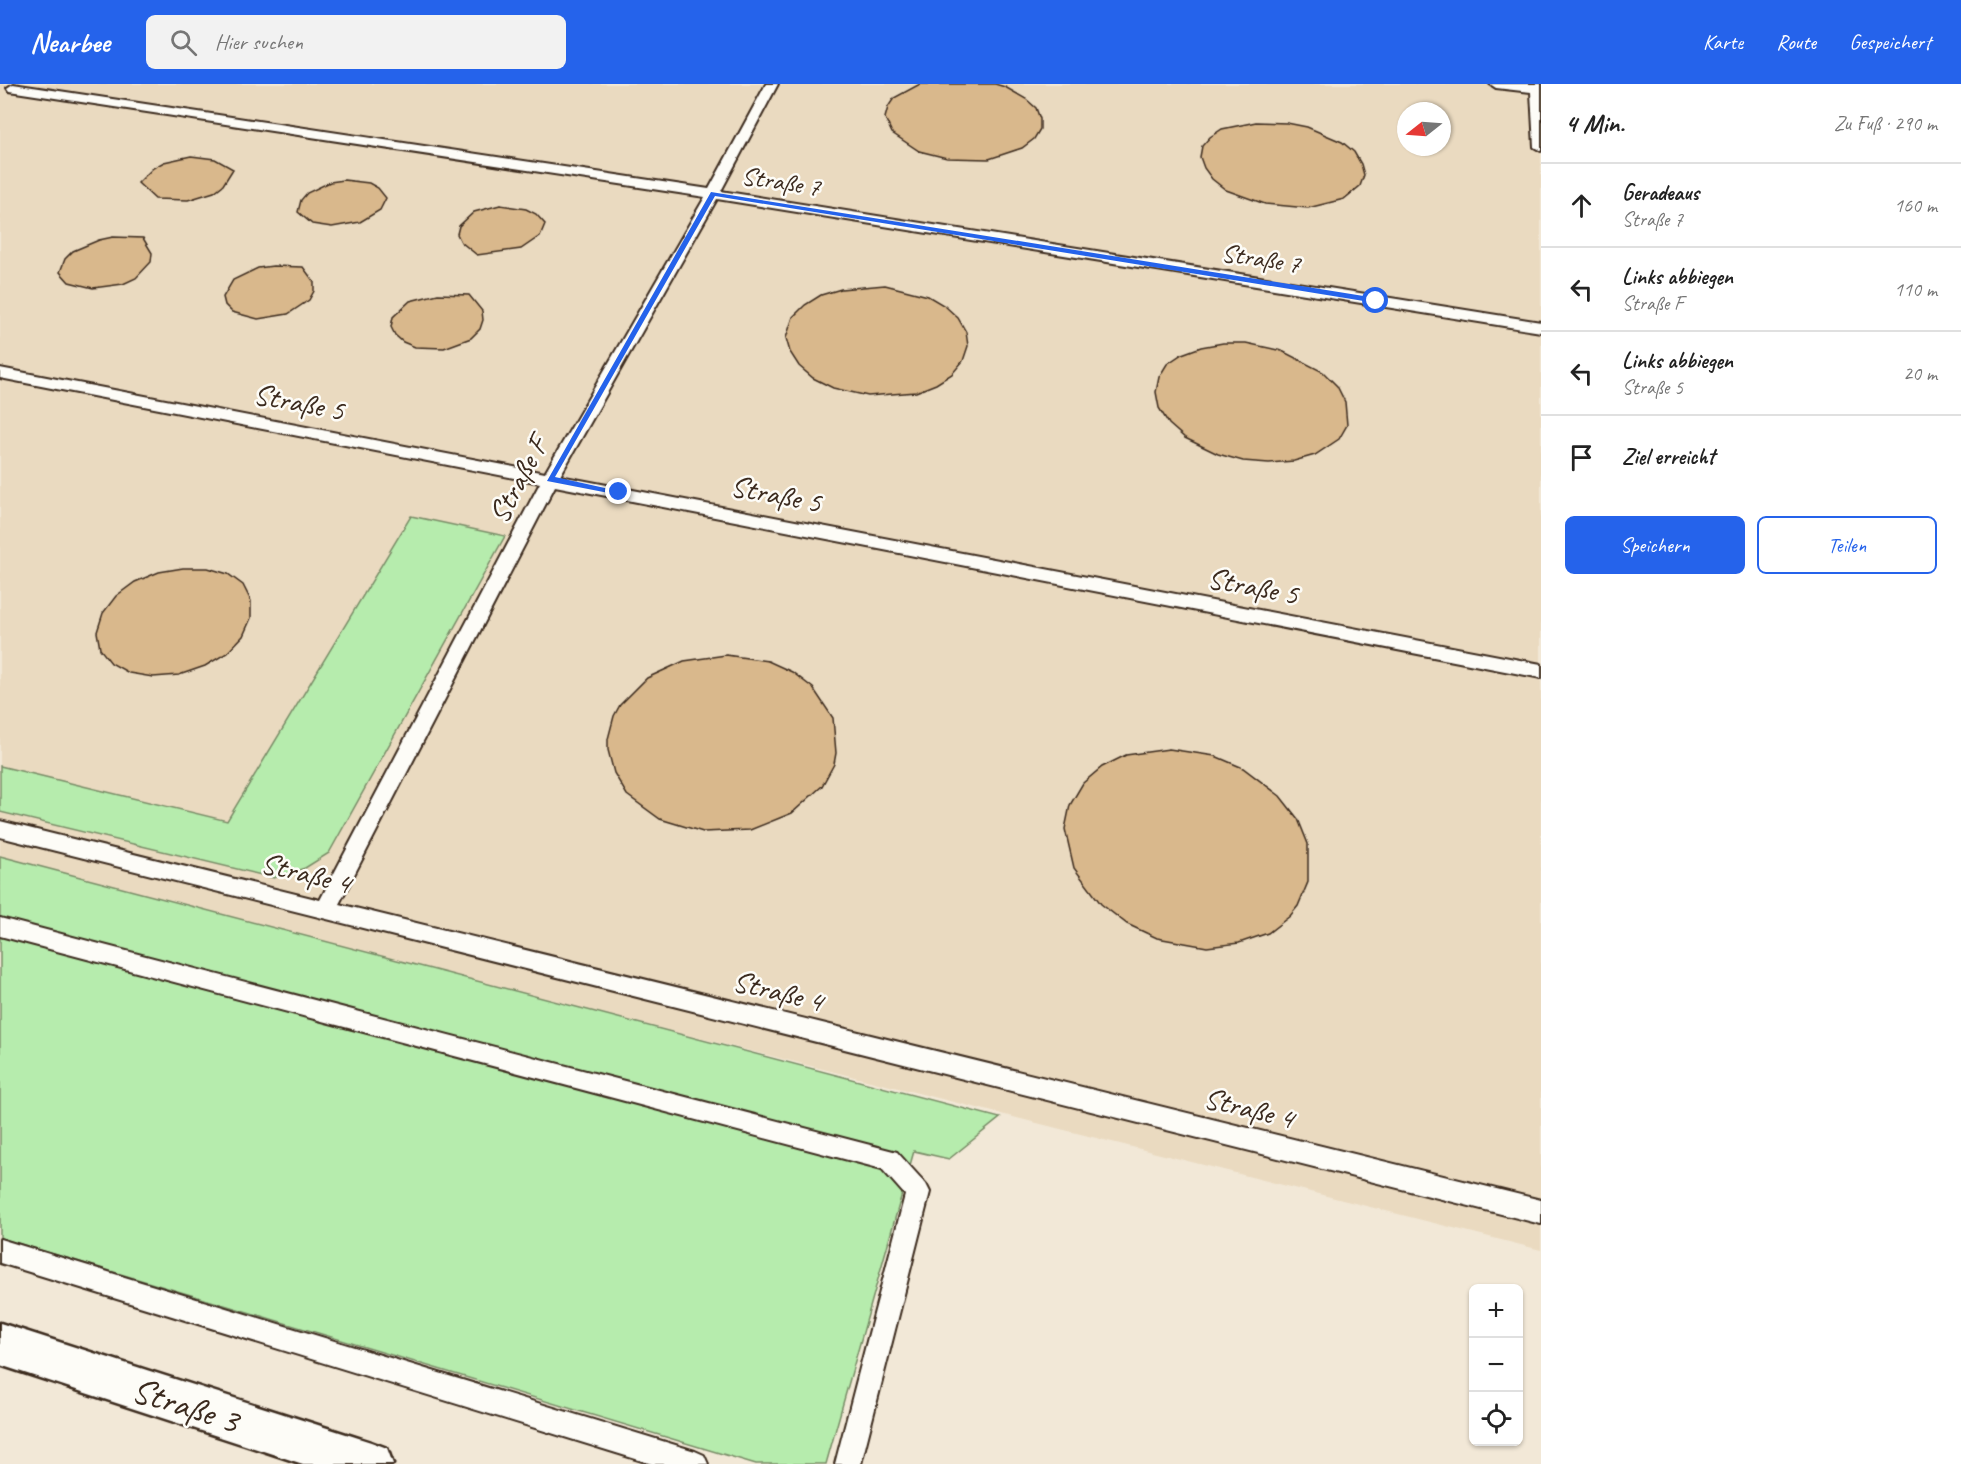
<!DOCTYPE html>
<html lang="de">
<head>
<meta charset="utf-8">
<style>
	:root { --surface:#fff; --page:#f2f2f2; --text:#222; --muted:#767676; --line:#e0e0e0; --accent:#2563eb }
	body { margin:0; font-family:Caveat,sans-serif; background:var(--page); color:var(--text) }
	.controls { position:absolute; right:18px; bottom:18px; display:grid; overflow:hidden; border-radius:9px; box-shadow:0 2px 4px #0004 }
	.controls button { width:54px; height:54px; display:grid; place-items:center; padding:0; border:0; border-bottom:2px solid var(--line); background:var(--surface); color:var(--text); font:30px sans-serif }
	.compass { position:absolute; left:1397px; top:18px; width:54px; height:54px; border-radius:50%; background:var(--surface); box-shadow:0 2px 4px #0004; rotate:253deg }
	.stop { position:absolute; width:18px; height:18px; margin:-14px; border:4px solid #2563eb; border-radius:50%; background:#fff }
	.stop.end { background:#2563eb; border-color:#fff; box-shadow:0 2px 6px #0008 }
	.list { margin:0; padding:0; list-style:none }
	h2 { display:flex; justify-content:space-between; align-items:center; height:78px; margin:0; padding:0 24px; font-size:26px }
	h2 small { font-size:20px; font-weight:400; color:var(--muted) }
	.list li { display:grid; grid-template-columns:39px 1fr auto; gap:18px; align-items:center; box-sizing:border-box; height:84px; padding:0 24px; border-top:2px solid var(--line) }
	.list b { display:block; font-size:22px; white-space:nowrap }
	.list p { margin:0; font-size:20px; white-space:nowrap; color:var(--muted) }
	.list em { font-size:20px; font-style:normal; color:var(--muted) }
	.actions { display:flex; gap:12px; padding:18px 24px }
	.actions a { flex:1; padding:14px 0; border:2px solid var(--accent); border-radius:9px; text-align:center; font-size:21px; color:var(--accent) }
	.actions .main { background:var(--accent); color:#fff }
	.icon { flex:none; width:33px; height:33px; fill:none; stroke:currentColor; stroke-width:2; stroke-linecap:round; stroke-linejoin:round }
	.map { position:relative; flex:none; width:1541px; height:1380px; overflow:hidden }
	header { display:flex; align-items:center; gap:36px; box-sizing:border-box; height:84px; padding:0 30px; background:var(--accent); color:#fff }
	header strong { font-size:28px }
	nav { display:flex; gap:33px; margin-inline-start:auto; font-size:21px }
	.search { width:420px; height:54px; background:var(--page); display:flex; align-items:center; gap:15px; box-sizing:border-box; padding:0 21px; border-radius:9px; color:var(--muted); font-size:22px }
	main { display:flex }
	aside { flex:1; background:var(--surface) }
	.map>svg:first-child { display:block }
</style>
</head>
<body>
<header>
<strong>Nearbee</strong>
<div class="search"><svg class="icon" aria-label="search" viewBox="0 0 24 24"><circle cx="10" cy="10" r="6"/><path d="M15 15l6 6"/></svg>Hier suchen</div>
<nav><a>Karte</a><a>Route</a><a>Gespeichert</a></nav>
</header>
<main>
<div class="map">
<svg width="1541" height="1380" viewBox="0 0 1541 1380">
	<rect width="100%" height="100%" fill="#f2e8d7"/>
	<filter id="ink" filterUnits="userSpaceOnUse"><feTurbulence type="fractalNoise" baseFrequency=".0167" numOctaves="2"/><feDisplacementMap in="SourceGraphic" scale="12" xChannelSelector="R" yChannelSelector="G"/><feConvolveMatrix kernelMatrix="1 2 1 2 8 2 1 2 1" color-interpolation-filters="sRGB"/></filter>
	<g filter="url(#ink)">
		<path fill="#eadac0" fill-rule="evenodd" d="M0,0H1541V1166L0,778ZM1406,27H1442V63H1406Z"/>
		<path fill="#b6ecad" stroke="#788b66" stroke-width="1.5" d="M411,432L505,452L329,769L305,784L274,794L0,728V682L227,737Z
			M0,772L1000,1034L949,1075L914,1067L826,1380H756L0,1154Z"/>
		<path fill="#d9b88c" stroke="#3b2a1e" stroke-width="1.5" d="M920,0H995L1005,3L1026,15L1036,24L1040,35V45L1034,55L1022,64L989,75L947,74L919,67L892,49L885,34L888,23L894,14Z
			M1256,38L1287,39L1307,43L1342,58L1354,68L1361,80L1364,91L1360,102L1344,115L1308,124L1265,120L1226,106L1212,95L1204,84L1200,73L1202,62L1210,53L1222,45Z
			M191,72L215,75L233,85L223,101L214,108L188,116L155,115L138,99L153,84L164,78Z
			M344,96L369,99L378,104L386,114L380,126L360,138L332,143L312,140L298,128L301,116L307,109L330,98Z
			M500,121L526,125L536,130L545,140L540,152L521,165L477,171L461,158L457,150L459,142L474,128Z
			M113,153L143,154L152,169L151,178L136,194L123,200L93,204L69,198L60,188L65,175L73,167L99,156Z
			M273,182L303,183L314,198V207L309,216L288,230L258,235L232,228L225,221L223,213L233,196L258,184Z
			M885,201L928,212L945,222L958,234L966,248L968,262L963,277L952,290L936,300L916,308L868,312L833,304L813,294L799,282L790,268L786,254L793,233L805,221L821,211L841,205Z
			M438,210L469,211L482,227L483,236L480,245L471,254L444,264L415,263L403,258L395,251L391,243L393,233L410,217Z
			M1223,259H1246L1282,267L1323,288L1337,302L1345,318L1347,341L1339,355L1315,371L1294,377L1269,379L1243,377L1218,370L1185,354L1169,340L1159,324L1156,308L1159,293L1167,280L1182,270L1201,263Z
			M183,484H208L228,490L243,501L251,517V534L243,552L227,569L205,582L179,591L153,593L129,589L111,579L100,565L97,548L103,529L116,512L135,498L159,488Z
			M726,571L768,577L792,588L813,604L833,634L836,669L834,680L822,702L792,729L750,746L703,748L660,735L627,711L614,689L608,666V655L614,632L620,621L647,594L684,577Z
			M1169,665L1215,672L1243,684L1280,712L1298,735L1308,760V798L1298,822L1290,832L1268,849L1239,859L1207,863L1157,854L1127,840L1101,820L1074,784L1065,745L1070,721L1083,699L1102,683L1126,671Z"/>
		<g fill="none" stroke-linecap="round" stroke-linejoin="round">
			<defs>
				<path id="lane" d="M13,0L709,105L766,0H778L721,107L1541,238V248L717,115L560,392L1541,580V594L555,402L339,820L1541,1116V1140L0,753V737L320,816L540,399L0,294V284L545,389L705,113L9,7L7,4Z
					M1490,0H1541V67L1534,63L1531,8L1496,4Z
					M0,834L897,1068L926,1100L930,1108L861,1380H835L905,1111L882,1085L0,852Z
					M0,1155L695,1367L704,1371L708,1380H652L0,1179Z"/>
				<path id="street" d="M0,1239L371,1358L387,1364L393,1380H303L0,1281Z"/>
			</defs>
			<use href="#lane" stroke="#3b2a1e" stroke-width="4"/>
			<use href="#street" stroke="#3b2a1e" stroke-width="5"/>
			<use href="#lane" fill="#fdfcf7" fill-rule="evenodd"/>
			<use href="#street" fill="#fdfcf7" fill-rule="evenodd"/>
		</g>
	</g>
	<path fill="#2563eb" d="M711,108L1376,214L1379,217L1376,219L715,112L555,393L623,408L619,411L547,397Z"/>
	<g text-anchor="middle" stroke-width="5" stroke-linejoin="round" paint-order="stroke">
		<g font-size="26" fill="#3b2a1e" stroke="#fdfcf7">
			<text transform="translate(781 97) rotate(9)" y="9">Straße 7</text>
			<text transform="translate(1261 174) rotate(9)" y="9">Straße 7</text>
		</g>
		<g font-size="30" fill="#3b2a1e" stroke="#fdfcf7">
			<text transform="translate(299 318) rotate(11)" y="10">Straße 5</text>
			<text transform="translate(518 396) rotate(-62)" y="10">Straße F</text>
			<text transform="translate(776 410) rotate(11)" y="10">Straße 5</text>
			<text transform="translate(1253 502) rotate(11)" y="10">Straße 5</text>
			<text transform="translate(306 789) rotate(14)" y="10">Straße 4</text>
			<text transform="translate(778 907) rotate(14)" y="10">Straße 4</text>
			<text transform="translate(1249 1024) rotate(14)" y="10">Straße 4</text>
		</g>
		<g font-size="36" fill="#3b2a1e" stroke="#fdfcf7">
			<text transform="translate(186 1320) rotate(18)" y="13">Straße 3</text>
		</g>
	</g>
</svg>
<div class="controls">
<button>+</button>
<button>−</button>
<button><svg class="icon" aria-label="locate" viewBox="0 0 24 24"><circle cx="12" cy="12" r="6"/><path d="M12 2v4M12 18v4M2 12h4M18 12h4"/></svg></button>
</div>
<svg class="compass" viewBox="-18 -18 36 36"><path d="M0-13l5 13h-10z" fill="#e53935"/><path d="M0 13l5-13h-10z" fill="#767676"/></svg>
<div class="stop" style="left:1376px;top:217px"></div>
<div class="stop end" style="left:619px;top:408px"></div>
</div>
<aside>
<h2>4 Min.<small>Zu Fuß · 290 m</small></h2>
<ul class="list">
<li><svg class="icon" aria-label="ahead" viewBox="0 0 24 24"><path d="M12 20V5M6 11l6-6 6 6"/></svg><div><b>Geradeaus</b><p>Straße 7</p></div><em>160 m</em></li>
<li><svg class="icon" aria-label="left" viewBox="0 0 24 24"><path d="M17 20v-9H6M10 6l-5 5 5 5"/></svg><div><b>Links abbiegen</b><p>Straße F</p></div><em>110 m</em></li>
<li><svg class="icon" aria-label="left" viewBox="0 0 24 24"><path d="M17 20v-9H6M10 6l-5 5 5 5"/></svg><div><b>Links abbiegen</b><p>Straße 5</p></div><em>20 m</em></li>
<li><svg class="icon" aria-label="arrive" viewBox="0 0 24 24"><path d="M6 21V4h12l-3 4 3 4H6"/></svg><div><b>Ziel erreicht</b></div></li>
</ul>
<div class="actions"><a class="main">Speichern</a><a>Teilen</a></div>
</aside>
</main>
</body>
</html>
